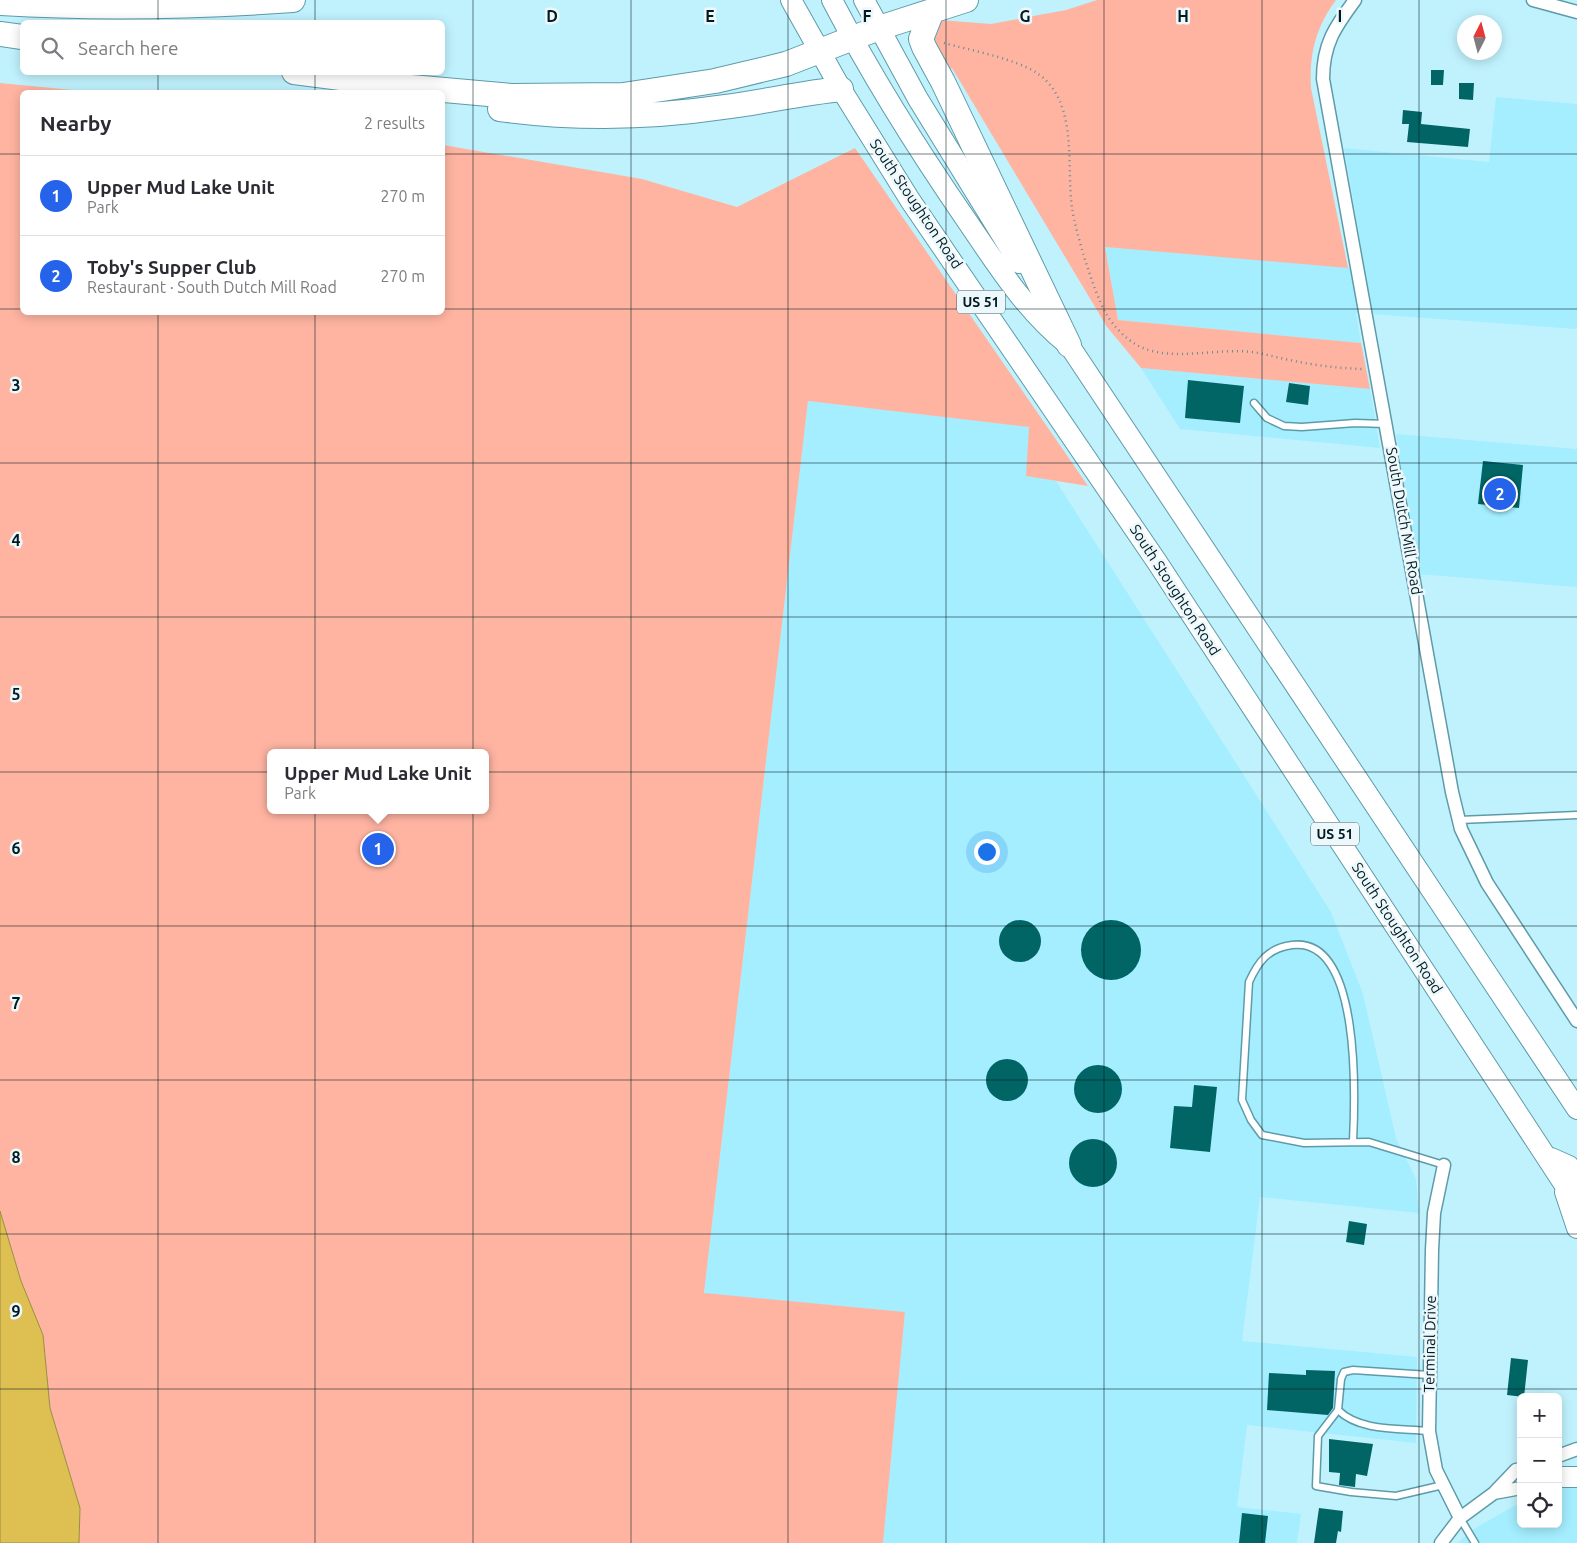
<!DOCTYPE html>
<html lang="en">
<head>
<meta charset="utf-8">
<style>
	:root { --surface:#fff; --page:#f7f7f7; --text:#2b2b33; --muted:#7c7c81; --line:#e1e1e2; --accent:#2563eb }
	body { margin:0; font-family:Ubuntu,sans-serif; background:var(--page); color:var(--text) }
	.controls { position:absolute; right:15px; bottom:15px; display:grid; overflow:hidden; border-radius:8px; box-shadow:0 2px 12px #0003 }
	.controls button { width:45px; height:45px; display:grid; place-items:center; padding:0; border:0; border-bottom:1px solid var(--line); background:var(--surface); color:var(--text); font:25px sans-serif }
	.compass { position:absolute; left:1457px; top:15px; width:45px; height:45px; border-radius:50%; background:var(--surface); box-shadow:0 2px 12px #0003; rotate:6deg }
	.you { position:absolute; left:986px; top:851px; width:18px; height:18px; margin:-12px; border:4px solid #fff; border-radius:50%; background:#1a73e8; box-shadow:0 0 0 8px #1a73e833 }
	.badge { display:grid; place-items:center; width:32px; height:32px; border-radius:50%; background:var(--accent); color:#fff; font-size:16px; font-weight:700 }
	.pin { position:absolute; translate:-50% -50%; border:2px solid #fff; box-shadow:0 1px 5px #0006 }
	.popup { position:absolute; left:267px; top:749px; width:222px; height:65px; box-sizing:border-box; display:grid; place-content:center; border-radius:8px; background:var(--surface); filter:drop-shadow(0 1px 4px #0005); font-size:16px; white-space:nowrap; color:var(--muted) }
	.popup b { font-size:19px; color:var(--text) }
	.popup::after { content:''; position:absolute; left:50%; top:100%; margin-left:-10px; border:10px solid transparent; border-top-color:var(--surface) }
	.list { margin:0; padding:0; list-style:none }
	h2 { display:flex; justify-content:space-between; align-items:center; height:65px; margin:0; padding:0 20px; font-size:21px }
	h2 small { font-size:16px; font-weight:400; color:var(--muted) }
	.list li { display:grid; grid-template-columns:32px 1fr auto; gap:15px; align-items:center; box-sizing:border-box; height:80px; padding:0 20px; border-top:1px solid var(--line) }
	.list b { display:block; font-size:19px; white-space:nowrap }
	.list p { margin:0; font-size:16px; white-space:nowrap; color:var(--muted) }
	.list em { font-size:16px; font-style:normal; color:var(--muted) }
	.icon { flex:none; width:28px; height:28px; fill:none; stroke:currentColor; stroke-width:2; stroke-linecap:round; stroke-linejoin:round }
	.map { position:relative; flex:none; width:1577px; height:1543px; overflow:hidden }
	.search { position:absolute; background:var(--surface); box-shadow:0 2px 12px #0003; left:20px; top:20px; width:425px; height:55px; display:flex; align-items:center; gap:12px; box-sizing:border-box; padding:0 18px; border-radius:8px; color:var(--muted); font-size:19px }
	.panel { position:absolute; background:var(--surface); box-shadow:0 2px 12px #0003; left:20px; top:90px; width:425px; height:225px; border-radius:8px }
	.map>svg:first-child { display:block }
</style>
</head>
<body>
<div class="map">
<svg width="1577" height="1543" viewBox="0 0 1577 1543">
	<rect width="100%" height="100%" fill="#c0f2fd"/>
	<path fill="#a4eeff" d="M1496,97L1577,104V329L1356,313L1361,343L1118,320L1105,247L1365,269L1344,148L1489,162Z
		M1141,368L1370,389L1380,448L1180,429Z
		M808,401L1030,427L1027,476L1056,481L1331,912L1363,994L1396,1138L1416,1179L1419,1213L1260,1197L1242,1341L1417,1357L1416,1443L1247,1425L1237,1507L1301,1514L1297,1543H883L905,1312L704,1294Z
		M1396,434L1577,449V587L1418,574Z
		M1577,1485V1543H1458L1472,1530L1521,1502V1524H1558V1489Z"/>
	<path fill="#ffb4a2" fill-rule="evenodd" d="M1097,0H1336C1316,27 1309,54 1311,88L1348,268L1105,247L1118,320L1361,343L1370,389L1141,368L1107,327L952,68L948,71C935,49 927,45 940,20L991,24L1066,10Z
		M0,83L93,92H22V312H442L443,145L642,179L737,207L855,148L1088,486L1026,476L1029,427L808,401L704,1293L905,1312L883,1543H79L80,1508L50,1408L43,1335L21,1281L0,1211ZM270,753H486V810H270Z"/>
	<path fill="#ddbf52" stroke="#9b8e43" d="M0,1211L21,1281L43,1335L50,1408L80,1508L79,1543H0Z"/>
	<path fill="#006564" d="M1431,70H1444L1443,85H1431Z
		M1459,83H1474L1473,100L1459,99Z
		M1403,110L1422,112L1421,124L1470,129L1468,147L1407,142L1409,124H1402Z
		M1188,380L1244,386L1240,423L1185,418Z
		M1289,383L1310,386L1308,405L1286,402Z
		M1483,461L1523,465L1519,508L1478,504Z
		M1081 950a30 30 0 1 1 60 0a30 30 0 1 1-60 0Z
		M999 941a21 21 0 1 1 42 0a21 21 0 1 1-42 0Z
		M986 1080a21 21 0 1 1 42 0a21 21 0 1 1-42 0Z
		M1074 1089a24 24 0 1 1 48 0a24 24 0 1 1-48 0Z
		M1194,1085L1217,1087L1210,1152L1170,1148L1174,1106L1192,1107Z
		M1069 1163a24 24 0 1 1 48 0a24 24 0 1 1-48 0Z
		M1349,1221L1367,1224L1364,1245L1346,1242Z
		M1511,1358L1528,1360L1524,1397L1507,1395Z
		M1306,1370L1335,1371L1333,1408L1328,1415L1267,1410L1269,1373L1306,1375Z
		M1329,1439L1373,1444L1367,1476L1356,1474L1355,1487L1339,1485L1340,1473L1329,1472Z
		M1319,1508L1343,1511L1341,1532L1338,1531L1336,1543H1314Z
		M1242,1513L1268,1516L1265,1543H1239Z"/>
	<g fill="none" stroke-linecap="round" stroke-linejoin="round">
		<defs>
			<path id="service" d="M1254,403L1267,418L1284,426L1302,427L1355,423L1386,424
				M1459,820L1577,815
				M1353,1142C1355,1100 1362,936 1292,945C1268,948 1258,962 1249,982L1242,1100L1251,1120L1262,1135L1304,1143L1369,1142L1444,1165
				M1429,1375L1353,1370L1344,1372L1341,1379L1338,1410C1360,1432 1401,1428 1429,1431
				M1338,1410L1318,1436L1316,1486L1351,1492L1396,1496L1443,1485
				M1460,1518L1475,1543"/>
			<path id="minor" d="M1355,0C1335,27 1323,44 1323,79L1452,792L1461,829L1487,883L1577,1021
				M1533,0L1577,12
				M1444,1165L1434,1213L1432,1250L1429,1431L1436,1470L1460,1518
				M1558,1456L1577,1449
				M1494,1493L1521,1488
				M1441,1543L1460,1518L1494,1493L1516,1470L1521,1469"/>
			<path id="primary" d="M791,0L841,89L910,200L1157,562L1577,1204
				M832,0C872,77 918,150 967,221C997,265 1025,310 1067,344
				M864,0L918,99L1019,263
				M1061,333L1577,1109
				M1551,1158L1569,1166L1577,1177
				M1565,1192L1577,1228
				M1560,1477H1577"/>
			<path id="motorway" d="M0,3C98,9 195,7 293,0
				M932,11L921,39L924,47L943,82L1069,345
				M0,34L22,37
				M294,72L411,87L511,96L623,95L715,81L786,64L879,28L966,0
				M500,109C574,119 650,118 724,107C763,102 802,93 841,89"/>
		</defs>
		<use href="#service" stroke="#5e9ba9" stroke-width="9"/>
		<use href="#minor" stroke="#5e9ba9" stroke-width="15"/>
		<use href="#primary" stroke="#5e9ba9" stroke-width="22"/>
		<use href="#motorway" stroke="#5e9ba9" stroke-width="26"/>
		<path stroke="#668c94" stroke-width="2.5" stroke-dasharray="1 4" stroke-linecap="butt" d="M944,43C970,50 1016,59 1037,73C1079,102 1066,165 1072,208C1076,234 1093,289 1105,312C1113,326 1128,342 1143,348C1174,361 1218,348 1251,352C1263,353 1274,357 1285,359C1311,365 1336,368 1363,369"/>
		<use href="#service" stroke="#fff" stroke-width="6"/>
		<use href="#minor" stroke="#fff" stroke-width="12"/>
		<use href="#primary" stroke="#fff" stroke-width="20"/>
		<use href="#motorway" stroke="#fff" stroke-width="24"/>
	</g>
	<path fill="none" stroke="#021b20" stroke-width="1" stroke-opacity="0.55" d="M158,0V22M315,0V22M473,0V1543M631,0V1543M788,0V1543M946,0V1543M1104,0V1543M1262,0V1543M1419,0V1543M158,72V92M315,72V92M0,154H22M442,154H1577M0,309H22M442,309H1577M158,312V1543M315,312V1543M0,463H1577M0,617H1577M0,772H1577M0,926H1577M0,1080H1577M0,1234H1577M0,1389H1577"/>
	<g text-anchor="middle" stroke-width="5" stroke-linejoin="round" paint-order="stroke">
		<g fill="#ecf8fb" stroke="#485d62" stroke-width="1">
			<rect x="957" y="290.5" width="48" height="23" rx="4"/>
			<rect x="1311" y="822.5" width="48" height="23" rx="4"/>
		</g>
		<g font-size="14" font-weight="bold" fill="#021b20">
			<text x="981" y="307">US 51</text>
			<text x="1335" y="839">US 51</text>
		</g>
		<g font-size="15" fill="#021b20" stroke="#ecf8fb">
			<text transform="translate(916 204) rotate(56)" y="5">South Stoughton Road</text>
			<text transform="translate(1404 521) rotate(80)" y="5">South Dutch Mill Road</text>
			<text transform="translate(1175 590) rotate(57)" y="5">South Stoughton Road</text>
			<text transform="translate(1397 928) rotate(57)" y="5">South Stoughton Road</text>
			<text transform="translate(1430 1344) rotate(-89)" y="5">Terminal Drive</text>
		</g>
	</g>
	<g font-size="16" text-anchor="middle" font-weight="bold" fill="#021b20" stroke="#ecf8fb" stroke-width="5" stroke-linejoin="round" paint-order="stroke">
		<text x="552" y="22">D</text>
		<text x="710" y="22">E</text>
		<text x="867" y="22">F</text>
		<text x="1025" y="22">G</text>
		<text x="1183" y="22">H</text>
		<text x="1340" y="22">I</text>
		<text x="16" y="391">3</text>
		<text x="16" y="546">4</text>
		<text x="16" y="700">5</text>
		<text x="16" y="854">6</text>
		<text x="16" y="1009">7</text>
		<text x="16" y="1163">8</text>
		<text x="16" y="1317">9</text>
	</g>
</svg>
<div class="controls">
<button>+</button>
<button>−</button>
<button><svg class="icon" aria-label="locate" viewBox="0 0 24 24"><circle cx="12" cy="12" r="6"/><path d="M12 2v4M12 18v4M2 12h4M18 12h4"/></svg></button>
</div>
<svg class="compass" viewBox="-18 -18 36 36"><path d="M0-13l5 13h-10z" fill="#e53935"/><path d="M0 13l5-13h-10z" fill="#7c7c81"/></svg>
<div class="you"></div>
<div class="pin badge" style="left:378px;top:849px">1</div>
<div class="popup"><b>Upper Mud Lake Unit</b>Park</div>
<div class="pin badge" style="left:1500px;top:494px">2</div>
<div class="search"><svg class="icon" aria-label="search" viewBox="0 0 24 24"><circle cx="10" cy="10" r="6"/><path d="M15 15l6 6"/></svg>Search here</div>
<section class="panel">
<h2>Nearby<small>2 results</small></h2>
<ul class="list">
<li><span class="badge">1</span><div><b>Upper Mud Lake Unit</b><p>Park</p></div><em>270 m</em></li>
<li><span class="badge">2</span><div><b>Toby's Supper Club</b><p>Restaurant · South Dutch Mill Road</p></div><em>270 m</em></li>
</ul>
</section>
</div>
</body>
</html>
